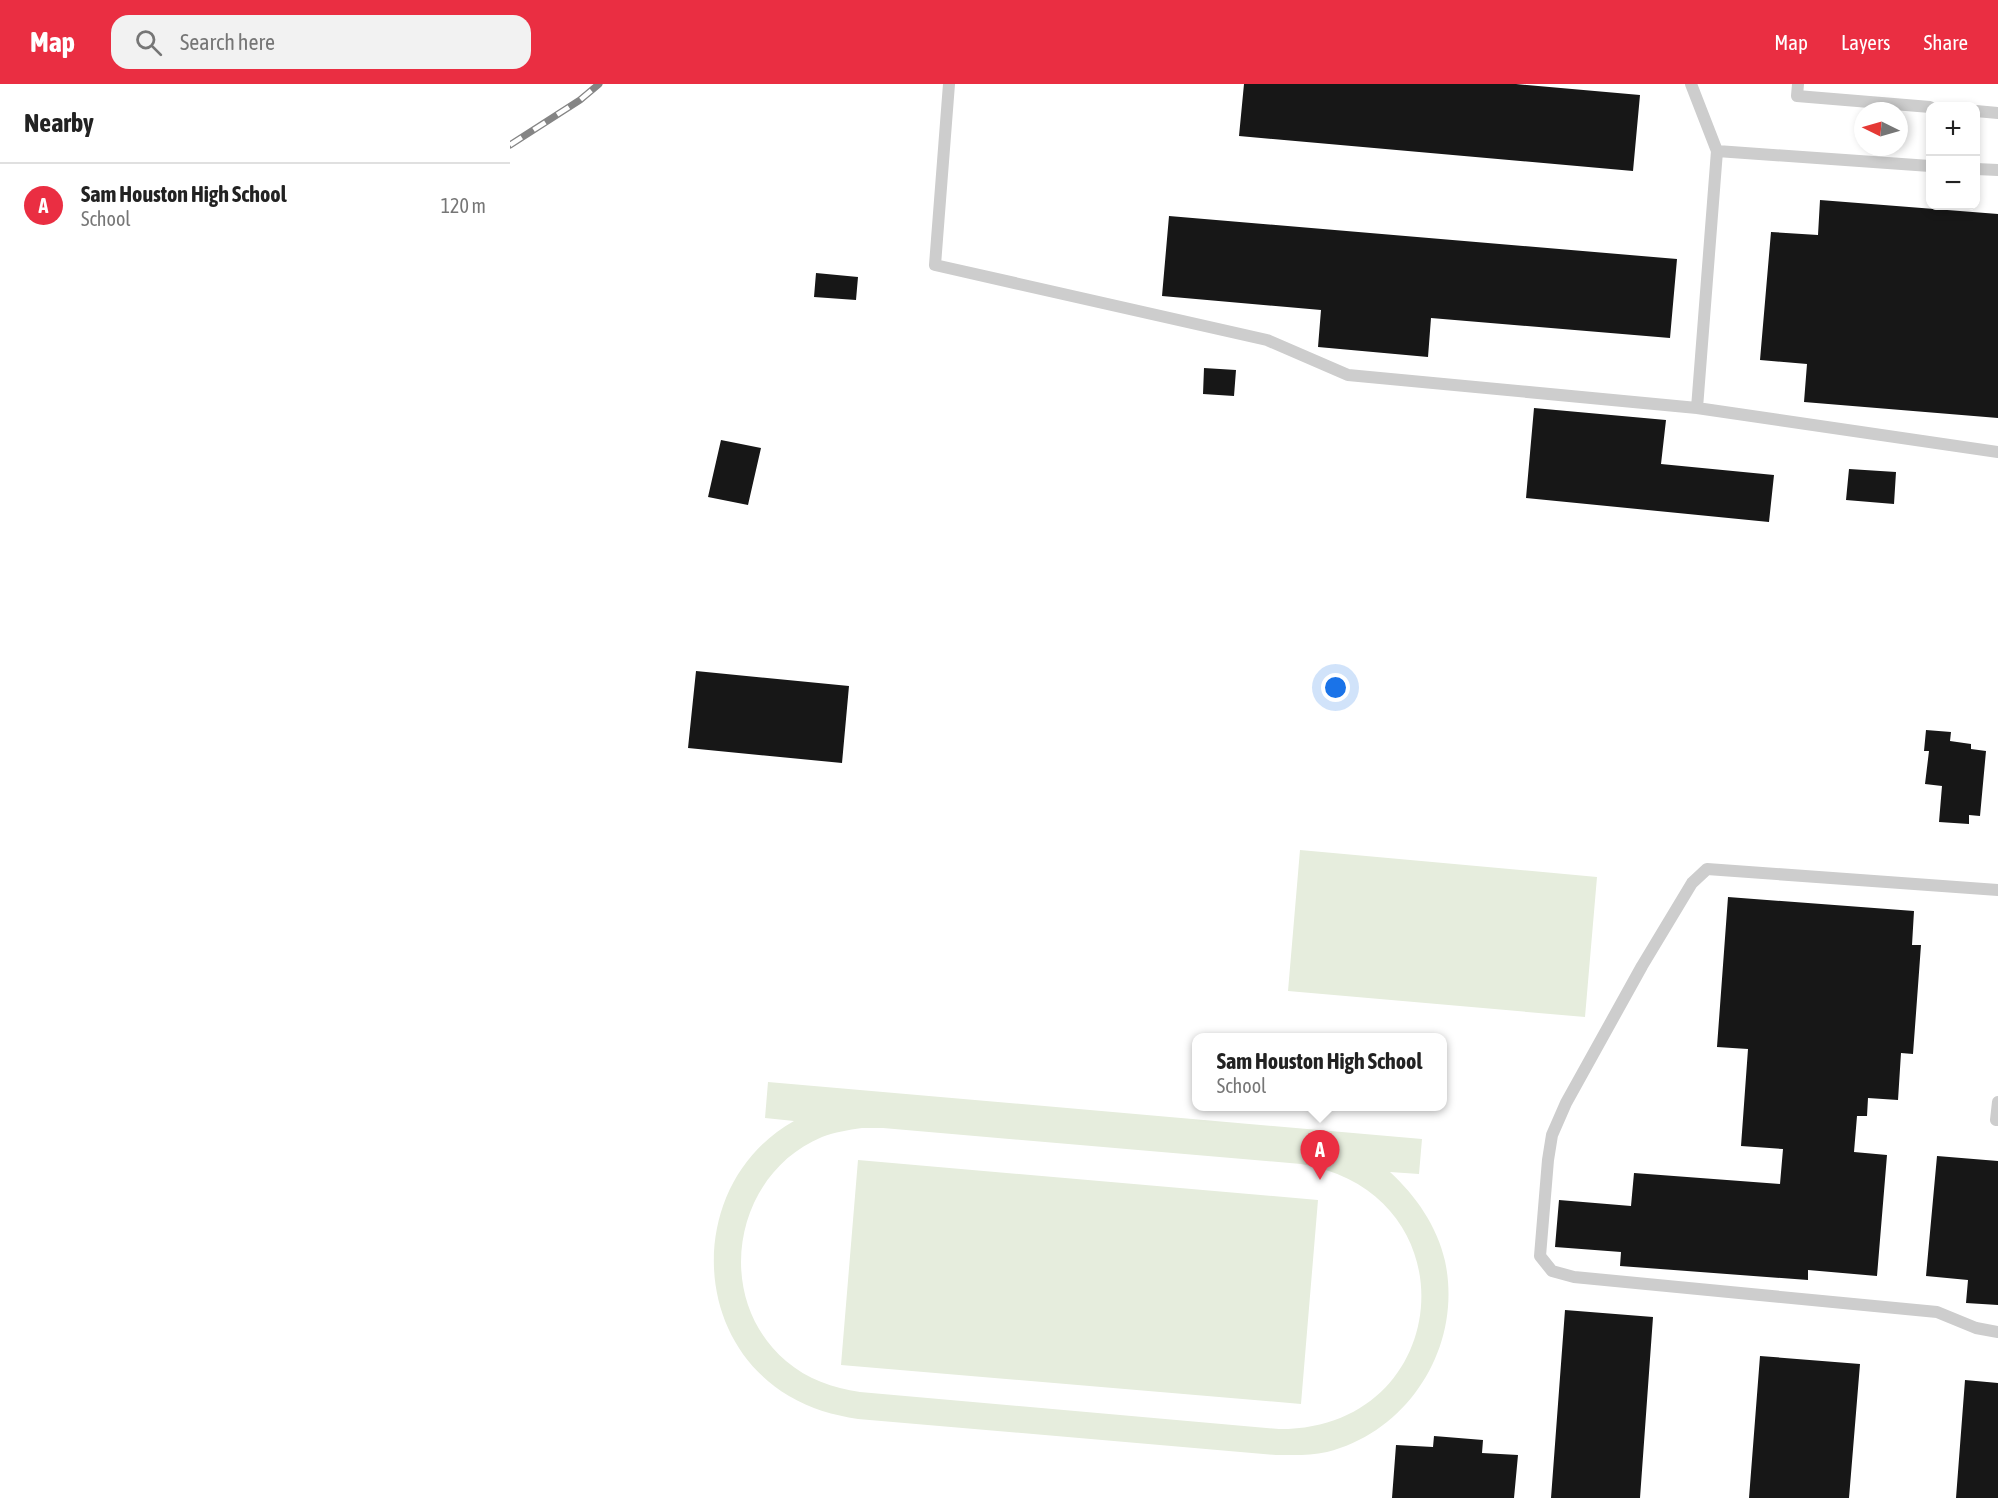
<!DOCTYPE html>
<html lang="en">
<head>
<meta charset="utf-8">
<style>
	:root { --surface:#fff; --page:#f2f2f2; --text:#222; --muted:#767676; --line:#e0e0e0; --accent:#ea2e42 }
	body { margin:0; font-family:"Asap Condensed",sans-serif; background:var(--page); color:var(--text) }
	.controls { position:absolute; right:18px; top:18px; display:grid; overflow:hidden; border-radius:12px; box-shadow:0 3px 9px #0003 }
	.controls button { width:54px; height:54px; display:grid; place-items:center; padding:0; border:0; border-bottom:2px solid var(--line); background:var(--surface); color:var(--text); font:30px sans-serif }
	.compass { position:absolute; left:1344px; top:18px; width:54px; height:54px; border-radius:50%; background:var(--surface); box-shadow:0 3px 9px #0003; rotate:275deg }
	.you { position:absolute; left:826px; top:604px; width:21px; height:21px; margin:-15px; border:4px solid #fff; border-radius:50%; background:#1a73e8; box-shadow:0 0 0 9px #1a73e833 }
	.badge { display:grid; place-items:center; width:39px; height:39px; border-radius:50%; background:var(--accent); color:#fff; font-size:20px; font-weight:700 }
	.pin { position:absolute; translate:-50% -50px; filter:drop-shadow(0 2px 3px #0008) }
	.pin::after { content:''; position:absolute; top:32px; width:21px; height:18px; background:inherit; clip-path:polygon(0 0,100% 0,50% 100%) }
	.popup { position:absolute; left:682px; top:949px; width:255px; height:78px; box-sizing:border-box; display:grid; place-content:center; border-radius:12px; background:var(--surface); filter:drop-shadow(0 2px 4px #0005); font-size:20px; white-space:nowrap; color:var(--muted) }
	.popup b { font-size:22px; color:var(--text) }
	.popup::after { content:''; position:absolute; left:50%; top:100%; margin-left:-12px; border:12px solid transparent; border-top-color:var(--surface) }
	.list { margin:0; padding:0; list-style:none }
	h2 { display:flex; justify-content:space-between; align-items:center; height:78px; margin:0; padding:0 24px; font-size:26px }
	h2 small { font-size:20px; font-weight:400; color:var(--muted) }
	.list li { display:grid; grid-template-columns:39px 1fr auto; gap:18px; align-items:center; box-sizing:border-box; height:84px; padding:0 24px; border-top:2px solid var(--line) }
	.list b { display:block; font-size:22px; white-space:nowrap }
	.list p { margin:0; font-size:20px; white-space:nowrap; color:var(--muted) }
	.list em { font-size:20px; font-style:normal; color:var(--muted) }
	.icon { flex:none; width:33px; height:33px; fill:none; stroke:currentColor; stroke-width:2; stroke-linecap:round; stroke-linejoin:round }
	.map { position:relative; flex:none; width:1488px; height:1414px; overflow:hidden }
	header { display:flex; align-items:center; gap:36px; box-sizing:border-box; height:84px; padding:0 30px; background:var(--accent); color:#fff }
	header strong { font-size:28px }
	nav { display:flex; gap:33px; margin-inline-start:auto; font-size:21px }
	.search { width:420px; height:54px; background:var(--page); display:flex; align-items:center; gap:15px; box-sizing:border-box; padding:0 21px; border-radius:18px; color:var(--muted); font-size:22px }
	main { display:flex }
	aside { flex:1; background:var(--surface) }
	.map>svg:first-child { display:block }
</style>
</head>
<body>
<header>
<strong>Map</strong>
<div class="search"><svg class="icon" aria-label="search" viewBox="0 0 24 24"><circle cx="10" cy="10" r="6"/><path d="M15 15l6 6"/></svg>Search here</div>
<nav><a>Map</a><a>Layers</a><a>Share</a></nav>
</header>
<main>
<aside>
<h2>Nearby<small></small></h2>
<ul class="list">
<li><span class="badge">A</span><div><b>Sam Houston High School</b><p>School</p></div><em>120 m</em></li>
</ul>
</aside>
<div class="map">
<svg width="1488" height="1414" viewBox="0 0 1488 1414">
	<rect width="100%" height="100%" fill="#fff"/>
	<path fill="#e6eddd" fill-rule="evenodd" d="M790,766L1087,793L1075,933L778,907Z
		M258,998L912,1055L909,1090L880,1088C906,1112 927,1142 935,1177C953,1261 900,1347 817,1368C800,1372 783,1371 766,1371L348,1335C323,1331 301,1325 279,1312C176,1251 180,1095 284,1037L255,1034ZM352,1044H373L791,1080C965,1109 944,1346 769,1345L350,1308C323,1304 297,1295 276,1277C202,1214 223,1090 312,1053C325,1048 338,1046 352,1044Z
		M348,1076L808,1116L791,1320L331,1281Z"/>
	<path fill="#171717" d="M734,0H1006L1130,11L1123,87L729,52Z
		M1310,116L1488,130V334L1294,318L1297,280L1250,276L1261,148L1308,151Z
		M659,132L1167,175L1160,254L921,234L918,273L808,263L811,226L652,212Z
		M306,189L348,193L346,216L304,213Z
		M694,284L726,286L724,312L693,310Z
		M1024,324L1156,336L1151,380L1264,391L1259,438L1016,414Z
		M211,356L251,364L238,421L198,413Z
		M1339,385L1386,388L1384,420L1336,416Z
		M186,587L339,602L332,679L178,664Z
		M1416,646L1441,648L1440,657L1461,660V665L1476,667L1470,732L1459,731V740L1429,738L1432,702L1415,700L1419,667H1414Z
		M1218,813L1404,827L1402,861H1411L1403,970L1391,969L1388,1016L1358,1014L1357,1032H1347L1344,1068L1377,1071L1367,1192L1298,1186V1196L1110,1182L1111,1168L1045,1163L1049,1116L1121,1122L1124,1089L1270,1100L1273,1065L1231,1062L1238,965L1207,963Z
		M1427,1072L1488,1077V1221L1456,1219L1458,1196L1416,1192Z
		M1055,1226L1143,1233L1130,1414H1041Z
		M1250,1272L1350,1280L1339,1414H1239Z
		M1455,1296L1488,1299V1414H1446Z
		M924,1352L973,1356L972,1369L1008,1371L1004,1414H882L886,1361L923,1363Z"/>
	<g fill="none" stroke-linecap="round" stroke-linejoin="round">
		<path stroke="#cdcdcd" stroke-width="12" d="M439,0L425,181L757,256L838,291L1187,324
			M1181,0L1207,67
			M1288,0L1287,12L1420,23
			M1466,27L1488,29
			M1420,82L1207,67L1187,324L1488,368
			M1466,85L1488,86
			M1488,806L1197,785L1182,799L1132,882L1056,1019L1042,1051L1038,1076L1030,1172L1042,1187L1064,1193L1427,1228L1466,1244L1488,1248
			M1488,1018L1486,1036H1488"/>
		<defs>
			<path id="rail" d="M0,61L70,16L89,0"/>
		</defs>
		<use href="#rail" stroke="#858585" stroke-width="7"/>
		<use href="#rail" stroke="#fff" stroke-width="4.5" stroke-dasharray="14" stroke-linecap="butt"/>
	</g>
</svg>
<div class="controls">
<button>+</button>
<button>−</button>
</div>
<svg class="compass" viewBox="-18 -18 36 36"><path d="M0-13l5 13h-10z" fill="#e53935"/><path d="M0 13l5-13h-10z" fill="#767676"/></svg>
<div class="you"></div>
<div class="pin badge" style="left:810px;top:1096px">A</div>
<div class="popup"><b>Sam Houston High School</b>School</div>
</div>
</main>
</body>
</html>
